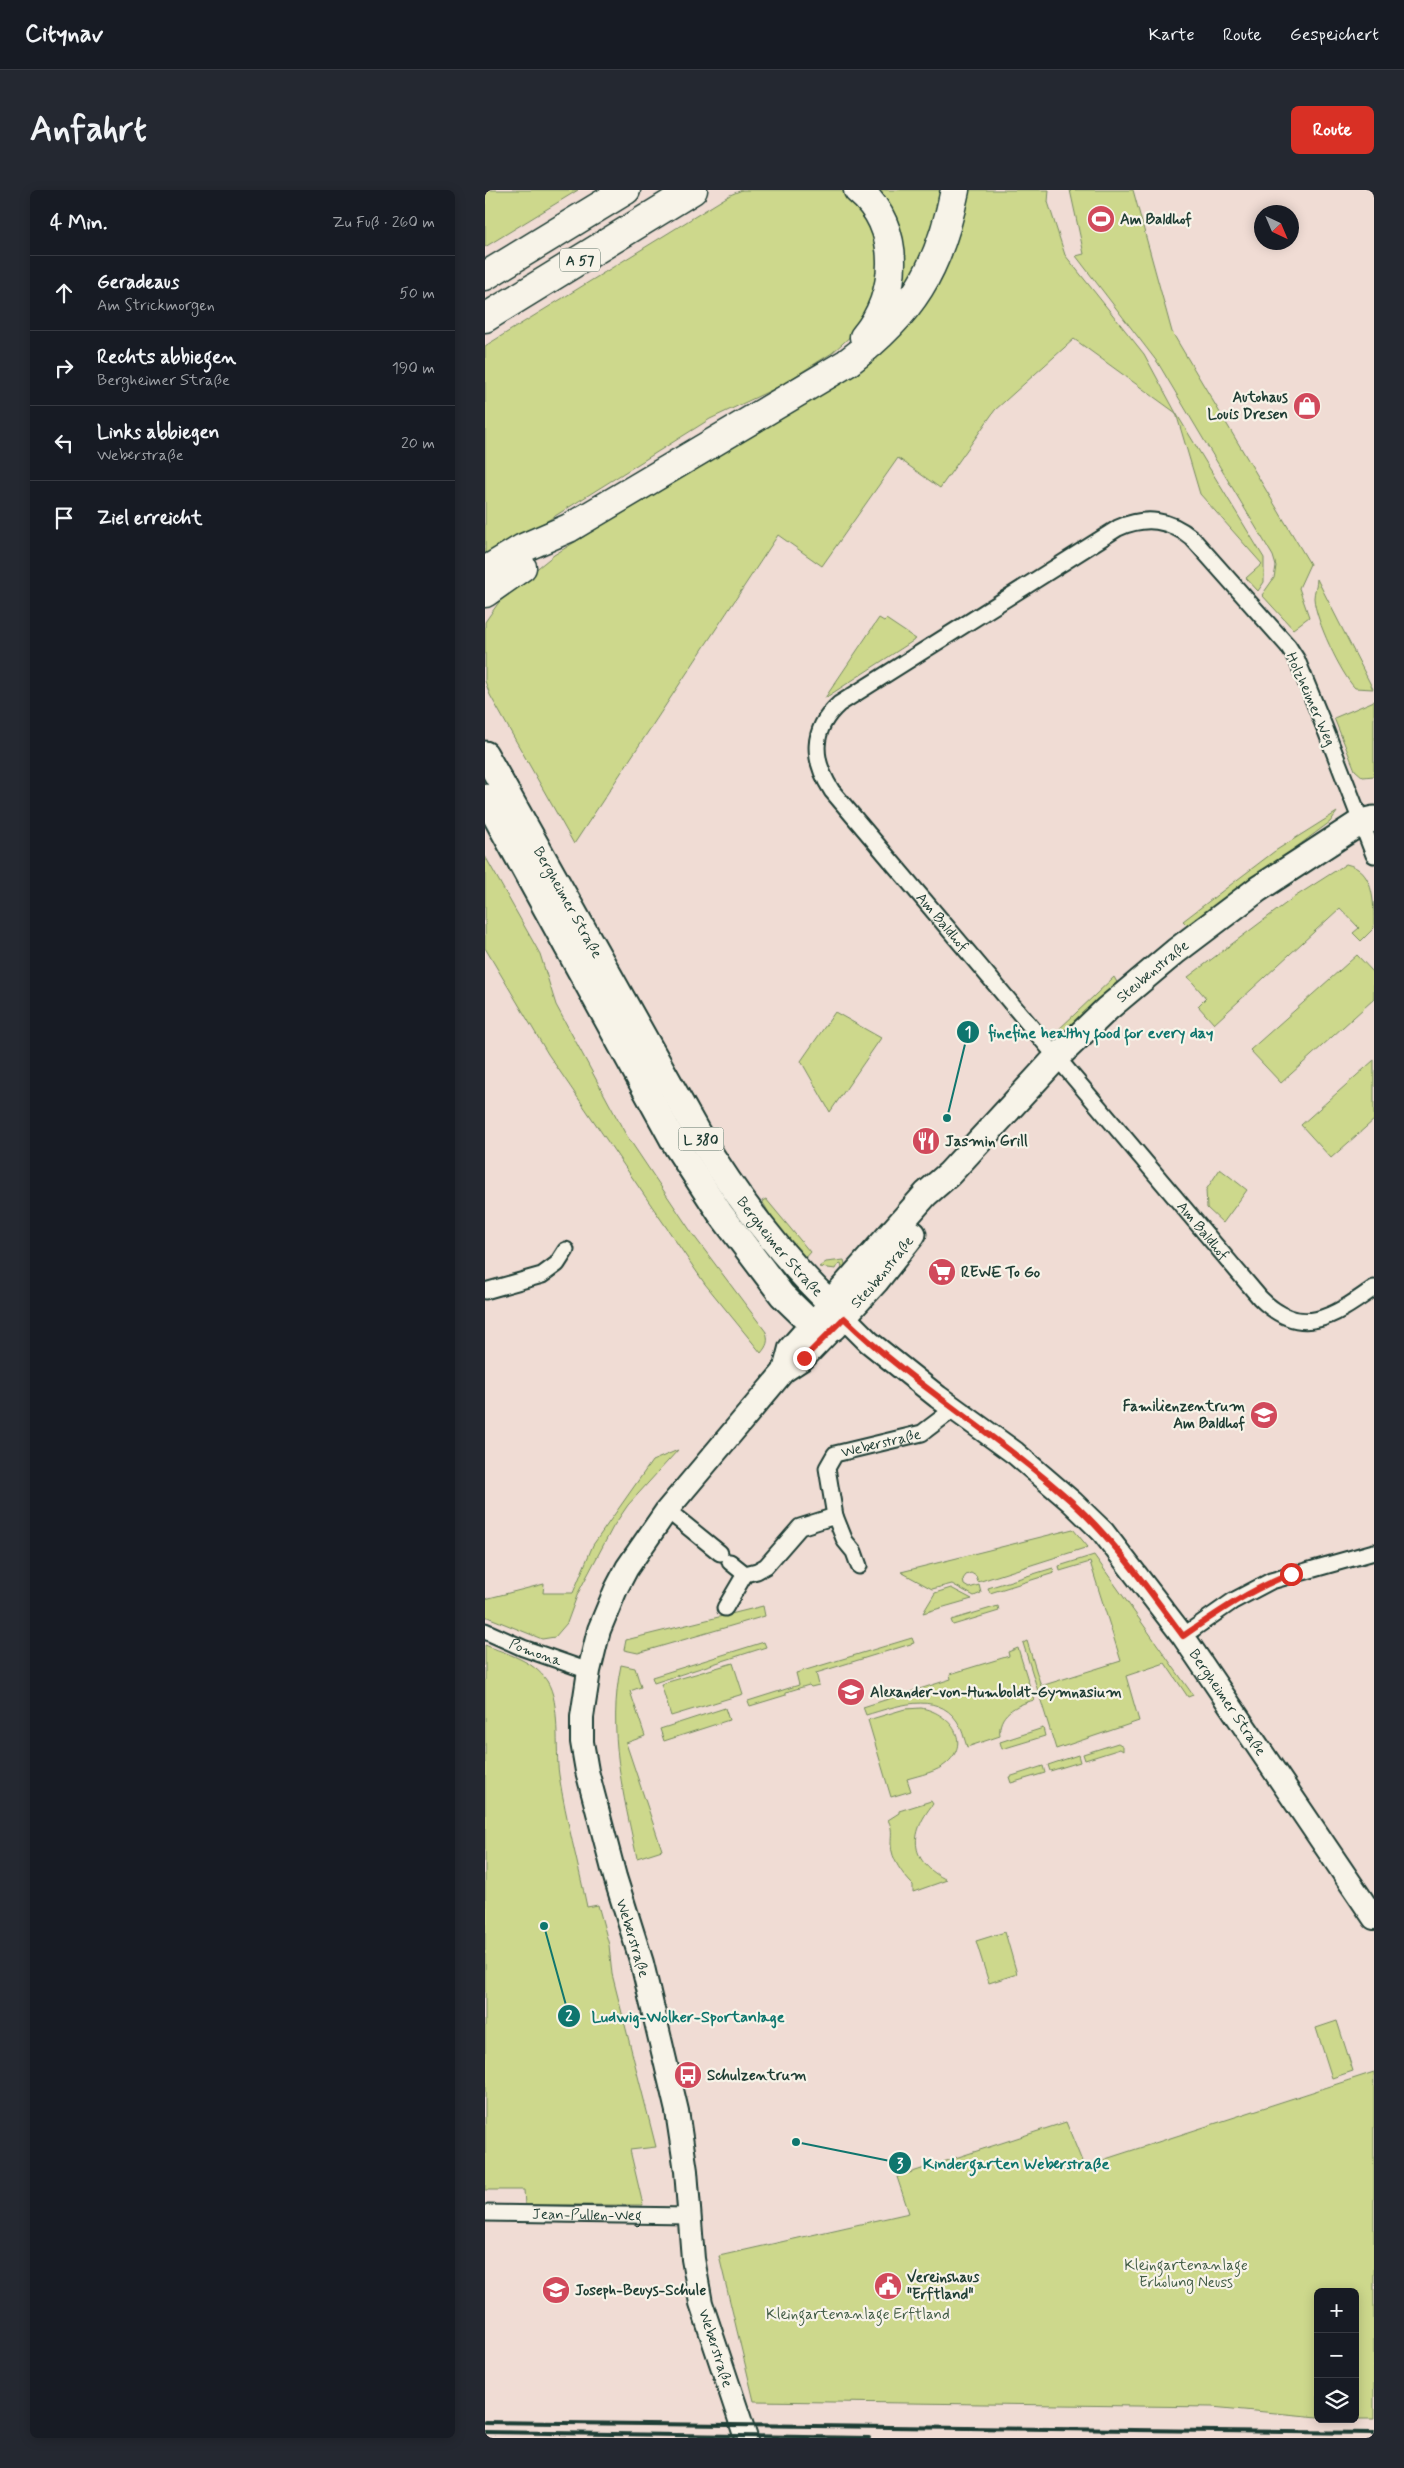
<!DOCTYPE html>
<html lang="de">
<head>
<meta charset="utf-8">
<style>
	:root { --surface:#171b24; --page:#242831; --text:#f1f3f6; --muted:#9ea1a6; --line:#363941; --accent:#d93025 }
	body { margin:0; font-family:Mynerve,sans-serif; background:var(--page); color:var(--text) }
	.controls { position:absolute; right:15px; bottom:15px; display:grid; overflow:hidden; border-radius:8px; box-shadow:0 2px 12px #0003 }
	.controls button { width:45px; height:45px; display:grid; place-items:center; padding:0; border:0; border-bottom:1px solid var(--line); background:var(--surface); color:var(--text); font:25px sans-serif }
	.compass { position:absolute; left:769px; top:15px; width:45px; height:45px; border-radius:50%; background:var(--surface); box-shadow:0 2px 12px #0003; rotate:136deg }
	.stop { position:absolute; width:15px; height:15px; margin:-11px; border:4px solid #d93025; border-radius:50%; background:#fff }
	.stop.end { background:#d93025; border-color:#fff; box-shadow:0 1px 5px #0008 }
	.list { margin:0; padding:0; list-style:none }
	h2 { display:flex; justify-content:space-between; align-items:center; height:65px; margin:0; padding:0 20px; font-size:21px }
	h2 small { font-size:16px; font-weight:400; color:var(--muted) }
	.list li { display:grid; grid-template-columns:32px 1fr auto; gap:15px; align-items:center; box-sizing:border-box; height:75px; padding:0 20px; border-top:1px solid var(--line) }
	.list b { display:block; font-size:19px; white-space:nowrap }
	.list p { margin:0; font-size:16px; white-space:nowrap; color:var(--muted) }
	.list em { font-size:16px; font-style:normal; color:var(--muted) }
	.icon { flex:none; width:28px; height:28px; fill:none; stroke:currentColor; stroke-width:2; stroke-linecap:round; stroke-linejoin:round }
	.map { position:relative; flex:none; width:889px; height:2248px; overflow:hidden; border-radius:8px }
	header { display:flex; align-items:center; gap:30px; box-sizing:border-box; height:70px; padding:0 25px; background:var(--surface); border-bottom:1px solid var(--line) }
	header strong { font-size:24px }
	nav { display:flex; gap:28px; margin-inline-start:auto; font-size:18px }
	.intro { display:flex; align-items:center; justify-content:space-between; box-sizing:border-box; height:120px; padding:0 30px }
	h1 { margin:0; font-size:35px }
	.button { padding:12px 22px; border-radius:8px; background:var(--accent); color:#fff; font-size:18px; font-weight:700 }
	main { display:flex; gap:30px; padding:0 30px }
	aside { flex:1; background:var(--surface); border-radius:8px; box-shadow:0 2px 12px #0003 }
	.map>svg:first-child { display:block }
</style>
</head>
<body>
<header>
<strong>Citynav</strong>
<nav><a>Karte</a><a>Route</a><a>Gespeichert</a></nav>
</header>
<div class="intro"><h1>Anfahrt</h1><a class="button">Route</a></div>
<main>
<aside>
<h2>4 Min.<small>Zu Fuß · 260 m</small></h2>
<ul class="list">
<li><svg class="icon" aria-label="ahead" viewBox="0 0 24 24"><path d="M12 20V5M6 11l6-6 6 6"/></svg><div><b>Geradeaus</b><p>Am Strickmorgen</p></div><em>50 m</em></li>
<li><svg class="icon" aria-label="right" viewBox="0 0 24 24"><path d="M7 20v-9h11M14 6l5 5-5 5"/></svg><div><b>Rechts abbiegen</b><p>Bergheimer Straße</p></div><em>190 m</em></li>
<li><svg class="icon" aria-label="left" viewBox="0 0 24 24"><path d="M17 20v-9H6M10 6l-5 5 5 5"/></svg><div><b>Links abbiegen</b><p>Weberstraße</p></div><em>20 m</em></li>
<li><svg class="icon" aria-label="arrive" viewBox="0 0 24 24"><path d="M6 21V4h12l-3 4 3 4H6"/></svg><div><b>Ziel erreicht</b></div></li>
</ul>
</aside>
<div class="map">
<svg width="889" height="2248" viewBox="0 0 889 2248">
	<rect width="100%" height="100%" fill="#f0dcd4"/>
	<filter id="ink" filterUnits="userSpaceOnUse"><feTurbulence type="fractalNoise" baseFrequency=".02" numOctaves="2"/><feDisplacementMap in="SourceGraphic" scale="10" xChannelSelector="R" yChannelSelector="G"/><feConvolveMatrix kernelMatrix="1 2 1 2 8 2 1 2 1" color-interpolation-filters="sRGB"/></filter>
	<g filter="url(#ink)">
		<path fill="#cdd88c" stroke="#768a60" d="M0,0H93L0,57Z
			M257,0H356L387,35L395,64V92L368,144L347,163L293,197L225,229L38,346L0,365V156L245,5Z
			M386,0H464L446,65L410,113Z
			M481,0H564L563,12L580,65L659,164L691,223L779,368V392L773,401L761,388L777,374L715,304L691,223L589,149L510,220L455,298L413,268L337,376L293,345L89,654L5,505L0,491V432L19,405L69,365L344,195L413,147L441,112L461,74Z
			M585,0H648L687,142L825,374L814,398L824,427L808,439L777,405L789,388L791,376L788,366L673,173L591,66L599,64Z
			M832,389L888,499L870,498C856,484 830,429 829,408C829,402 832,395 832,389Z
			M394,428L399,431L401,429L431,449L340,508Z
			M889,511V586L878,587L870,580L849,528Z
			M852,622L845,632L704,737L698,731L790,661Z
			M0,666L55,764L71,815L140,943L209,1046L281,1142C284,1151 282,1156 276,1163L220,1094L63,864L0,758Z
			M861,674C889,680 889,710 889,738L876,751L868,743L874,738L855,718L729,834L713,816L721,808L703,787L808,708Z
			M872,765L889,783V809L796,893L765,860Z
			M629,787L634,796L587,839L572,841Z
			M350,822L396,848L345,922L316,871Z
			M889,870V930L846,968L816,935Z
			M735,979L762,1000L738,1033L722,1018L721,1000Z
			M281,1009L325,1062L318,1070L300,1050L277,1011Z
			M359,1070L361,1078H357L356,1074L353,1075L351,1079L334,1077L341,1072Z
			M193,1260L143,1315L128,1337L93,1403L82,1433L70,1447L57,1449L0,1426V1409L59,1394L58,1403H88L108,1355L167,1271Z
			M588,1339L603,1357L493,1392L491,1386L486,1383L481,1385L478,1389L479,1395L484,1398L494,1395L496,1403L489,1406L467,1394L447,1399L416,1382Z
			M609,1365L708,1505L703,1507L680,1473L641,1486L654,1531L571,1559L538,1453L542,1451L556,1496L636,1471L605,1372L575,1381L574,1376Z
			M568,1378L569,1383L505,1403L503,1398Z
			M466,1398L487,1409L438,1423L450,1403Z
			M278,1416L280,1426L153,1463L139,1460L141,1450Z
			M513,1416L514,1421L468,1435L466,1430Z
			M427,1448L429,1453L331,1483L334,1495L326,1497L324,1495L301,1502V1505L265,1516L263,1511L314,1495L311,1483Z
			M279,1452L281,1457L169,1493L167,1487Z
			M0,1455C22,1464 48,1470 62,1491C76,1513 70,1559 74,1585C81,1630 93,1673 102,1717L113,1715L124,1755L127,1784L171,1957L145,1960L158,2015H40L39,2000H0Z
			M533,1458L549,1510C531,1515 512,1524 515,1546L482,1557C479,1548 477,1538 472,1531C451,1500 409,1517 381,1525L378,1517L466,1489L465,1484L524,1466L523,1462Z
			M248,1473L258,1504L186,1526L176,1494Z
			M136,1475L150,1478L156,1497L145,1501L160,1546L141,1553L177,1660L152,1668C138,1604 122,1541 136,1475Z
			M240,1518L244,1530L179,1551L175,1539Z
			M436,1518C462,1522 488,1550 462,1573C452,1582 435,1585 422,1589L426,1601L406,1607L383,1530L420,1519Z
			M558,1538L560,1546L517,1559L515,1552Z
			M633,1553L638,1556V1561L635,1559L600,1570L598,1564Z
			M593,1565L595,1572L565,1581L563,1575Z
			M558,1576L560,1583L526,1593L524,1587Z
			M446,1611L448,1614C423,1645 425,1672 462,1690L428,1702V1695C418,1685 406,1669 406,1654C406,1644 408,1639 403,1630L414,1623V1621Z
			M520,1742L532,1784L504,1793L491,1751Z
			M852,1831L868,1881L847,1888L831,1838Z
			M889,1882V2229H861H870V2102H833V2227L727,2217L269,2211L234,2066L424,2023L412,1987L581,1932L599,1976Z"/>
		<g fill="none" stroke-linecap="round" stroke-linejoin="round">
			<defs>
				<g id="minor">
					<path id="s1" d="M889,665L839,536L812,470L803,456L707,348C684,329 661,326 633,338L354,514C325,540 327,570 347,601L775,1108C817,1150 849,1126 889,1098"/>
					<path d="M0,1101L57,1085L72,1074L81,1060"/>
					<path d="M182,1320L235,1363"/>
					<path id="s2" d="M350,1326L342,1278L350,1264L437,1243L470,1218"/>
					<path d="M245,1372L260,1384L272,1381L281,1376L315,1337L350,1326L360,1351L369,1362L374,1376"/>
					<path d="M240,1418L260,1384"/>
					<path id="s3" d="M0,1441L38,1458L104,1481"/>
					<path d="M698,1446L748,1411L786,1391L889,1362"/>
					<path id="s4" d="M0,2023L204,2026"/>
				</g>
				<g id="secondary">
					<path id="s5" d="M299,1181L305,1158L345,1113L384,1152L453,1207L530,1263L587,1312L618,1342L698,1446L889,1728"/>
					<path d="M261,2248L216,2113L208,2069L201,1981L192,1921L157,1773L130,1687L102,1581L97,1552V1527L104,1481L114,1440L131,1399L142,1378L182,1320L299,1181L319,1168L348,1138"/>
				</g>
				<g id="primary">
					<path id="s6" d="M0,564L213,944C251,1006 293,1063 345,1113L441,1004L464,984L571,868L622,819L691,761L773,699L876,632L889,629"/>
					<path id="s7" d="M0,607L192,957L235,1023L297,1105L326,1133L335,1138H348L391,1091L428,1044"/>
				</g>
				<path id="motorway" d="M373,0C418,37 414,106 379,147
					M0,86L141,0
					M0,128L208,0
					M0,381L38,358L84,338L362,173C427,124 454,80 470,0
					M0,403L37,377"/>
			</defs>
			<use href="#minor" stroke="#1f3d34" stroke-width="19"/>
			<use href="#secondary" stroke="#1f3d34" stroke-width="26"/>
			<use href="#primary" stroke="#1f3d34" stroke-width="29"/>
			<use href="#motorway" stroke="#1f3d34" stroke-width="31"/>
			<use href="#minor" stroke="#f7f3e8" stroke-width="15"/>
			<use href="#secondary" stroke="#f7f3e8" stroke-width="22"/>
			<use href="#primary" stroke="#f7f3e8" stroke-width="25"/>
			<use href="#motorway" stroke="#f7f3e8" stroke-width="28"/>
			<path stroke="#1f3d34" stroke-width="4" d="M0,2232L889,2243
				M0,2242L384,2248"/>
		</g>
	</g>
	<g fill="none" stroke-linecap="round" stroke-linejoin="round" filter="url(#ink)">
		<path stroke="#d93025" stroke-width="6" d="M319,1168L359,1128C429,1196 514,1246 586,1311C630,1351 663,1399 698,1446C733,1422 766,1399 806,1384"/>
	</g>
	<defs>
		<symbol id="stadium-disc" viewBox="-11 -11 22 22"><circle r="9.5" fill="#d1495b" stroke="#f7f3e8"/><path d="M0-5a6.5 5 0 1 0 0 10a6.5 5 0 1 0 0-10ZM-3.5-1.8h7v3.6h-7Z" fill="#fff"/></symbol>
		<symbol id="shop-disc" viewBox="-11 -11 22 22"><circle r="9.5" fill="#d1495b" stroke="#f7f3e8"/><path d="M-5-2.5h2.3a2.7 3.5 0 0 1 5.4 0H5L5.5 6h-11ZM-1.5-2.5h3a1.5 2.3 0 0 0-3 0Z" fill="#fff"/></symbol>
		<symbol id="restaurant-disc" viewBox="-11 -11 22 22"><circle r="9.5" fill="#d1495b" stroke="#f7f3e8"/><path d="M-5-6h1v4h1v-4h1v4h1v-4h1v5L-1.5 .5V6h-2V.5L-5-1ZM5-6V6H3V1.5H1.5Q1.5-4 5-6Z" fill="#fff"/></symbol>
		<symbol id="supermarket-disc" viewBox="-11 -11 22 22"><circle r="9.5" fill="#d1495b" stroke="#f7f3e8"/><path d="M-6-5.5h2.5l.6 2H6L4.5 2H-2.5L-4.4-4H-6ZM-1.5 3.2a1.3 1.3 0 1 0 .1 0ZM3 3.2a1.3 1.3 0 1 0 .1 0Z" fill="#fff"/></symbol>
		<symbol id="school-disc" viewBox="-11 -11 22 22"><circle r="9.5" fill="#d1495b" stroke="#f7f3e8"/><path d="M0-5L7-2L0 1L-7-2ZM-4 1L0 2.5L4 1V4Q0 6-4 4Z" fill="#fff"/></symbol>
		<symbol id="bus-disc" viewBox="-11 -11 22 22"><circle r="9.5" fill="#d1495b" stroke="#f7f3e8"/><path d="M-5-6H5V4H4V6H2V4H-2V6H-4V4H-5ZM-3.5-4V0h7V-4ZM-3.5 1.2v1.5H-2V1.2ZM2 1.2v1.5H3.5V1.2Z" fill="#fff"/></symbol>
		<symbol id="civic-disc" viewBox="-11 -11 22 22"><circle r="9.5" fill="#d1495b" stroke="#f7f3e8"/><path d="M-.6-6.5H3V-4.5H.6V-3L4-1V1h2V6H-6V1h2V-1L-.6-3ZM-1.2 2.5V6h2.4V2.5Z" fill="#fff"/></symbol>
	</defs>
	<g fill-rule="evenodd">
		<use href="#stadium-disc" x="600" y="13" width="32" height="32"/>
		<use href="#shop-disc" x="806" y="200" width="32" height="32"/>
		<use href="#restaurant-disc" x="425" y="935" width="32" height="32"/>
		<use href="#supermarket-disc" x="441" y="1066" width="32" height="32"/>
		<use href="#school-disc" x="763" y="1209" width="32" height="32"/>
		<use href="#school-disc" x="350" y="1486" width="32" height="32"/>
		<use href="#bus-disc" x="187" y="1869" width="32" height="32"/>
		<use href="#civic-disc" x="387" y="2080" width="32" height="32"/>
		<use href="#school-disc" x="55" y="2084" width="32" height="32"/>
	</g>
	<g text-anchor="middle" stroke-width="4.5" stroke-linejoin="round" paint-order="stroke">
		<g fill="#f7f3e8" stroke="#60746a" stroke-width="1">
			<rect x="75" y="58.5" width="40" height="23" rx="4"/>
			<rect x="193.5" y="937.5" width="45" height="23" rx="4"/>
		</g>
		<g font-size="14" font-weight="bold" fill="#1f3d34">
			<text x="95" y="75">A 57</text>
			<text x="216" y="954">L 380</text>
		</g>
		<g font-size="15" font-weight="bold" fill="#1f3d34" stroke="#f7f3e8" text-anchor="start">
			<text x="635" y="34">Am Baldhof</text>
			<text x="803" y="212" text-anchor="end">Autohaus<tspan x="803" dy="17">Louis Dresen</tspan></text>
			<text x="460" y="956">Jasmin Grill</text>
			<text x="476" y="1087">REWE To Go</text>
			<text x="760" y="1221" text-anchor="end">Familienzentrum<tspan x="760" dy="17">Am Baldhof</tspan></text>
			<text x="385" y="1507">Alexander-von-Humboldt-Gymnasium</text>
			<text x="222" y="1890">Schulzentrum</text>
			<text x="422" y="2092">Vereinshaus<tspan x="422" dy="17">"Erftland"</tspan></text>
			<text x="90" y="2105">Joseph-Beuys-Schule</text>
		</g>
		<g font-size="15" fill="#1f3d34" stroke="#f7f3e8">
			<text transform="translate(826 509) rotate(66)" y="5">Holzheimer Weg</text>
			<text dy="5" stroke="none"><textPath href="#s6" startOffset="170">Bergheimer Straße</textPath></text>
			<text dy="5" stroke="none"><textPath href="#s1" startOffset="1048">Am Baldhof</textPath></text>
			<text dy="5" stroke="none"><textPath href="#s6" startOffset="1114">Steubenstraße</textPath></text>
			<text dy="5" stroke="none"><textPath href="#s1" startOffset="1452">Am Baldhof</textPath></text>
			<text dy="5" stroke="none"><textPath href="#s6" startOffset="575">Bergheimer Straße</textPath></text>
			<text dy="5" stroke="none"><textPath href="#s7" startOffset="719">Steubenstraße</textPath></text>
			<text dy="5" stroke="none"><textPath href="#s2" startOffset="112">Weberstraße</textPath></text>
			<text dy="5" stroke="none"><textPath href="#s3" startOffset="55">Pomona</textPath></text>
			<text dy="5" stroke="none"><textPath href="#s5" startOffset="652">Bergheimer Straße</textPath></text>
			<text transform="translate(148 1748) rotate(73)" y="5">Weberstraße</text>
			<text dy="5" stroke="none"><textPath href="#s4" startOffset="102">Jean-Pullen-Weg</textPath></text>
			<text transform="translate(231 2158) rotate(72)" y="5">Weberstraße</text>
		</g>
		<g font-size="15" fill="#425c46" stroke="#f7f3e8">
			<text x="701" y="2080">Kleingartenanlage<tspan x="701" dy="17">Erholung Neuss</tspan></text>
			<text x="373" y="2129">Kleingartenanlage Erftland</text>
		</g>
	</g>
	<path fill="none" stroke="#0f766e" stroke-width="2" d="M462 928L483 842M59 1736L84 1826M311 1952L415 1973"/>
	<g fill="#0f766e" stroke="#f7f3e8" stroke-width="2">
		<circle cx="462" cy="928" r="5"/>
		<circle cx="59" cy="1736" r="5"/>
		<circle cx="311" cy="1952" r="5"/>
		<circle cx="483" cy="842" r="12"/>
		<circle cx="84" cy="1826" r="12"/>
		<circle cx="415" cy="1973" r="12"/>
	</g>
	<g font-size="15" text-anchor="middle" font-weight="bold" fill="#fff">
		<text x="483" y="847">1</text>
		<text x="84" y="1831">2</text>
		<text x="415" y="1979">3</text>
	</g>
	<g font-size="16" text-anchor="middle" font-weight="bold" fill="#0f766e" stroke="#f7f3e8" stroke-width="4.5" stroke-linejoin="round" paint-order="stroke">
		<text x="616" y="848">finefine healthy food for every day</text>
		<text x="203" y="1832">Ludwig-Wolker-Sportanlage</text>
		<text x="531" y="1979">Kindergarten Weberstraße</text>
	</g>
</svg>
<div class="controls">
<button>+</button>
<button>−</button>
<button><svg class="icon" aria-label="layers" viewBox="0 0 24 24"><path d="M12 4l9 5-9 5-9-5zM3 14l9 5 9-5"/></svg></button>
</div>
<svg class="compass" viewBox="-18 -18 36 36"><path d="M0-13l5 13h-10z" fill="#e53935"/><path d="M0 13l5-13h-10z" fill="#9ea1a6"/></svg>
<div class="stop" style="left:806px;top:1384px"></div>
<div class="stop end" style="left:319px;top:1168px"></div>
</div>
</main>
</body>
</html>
